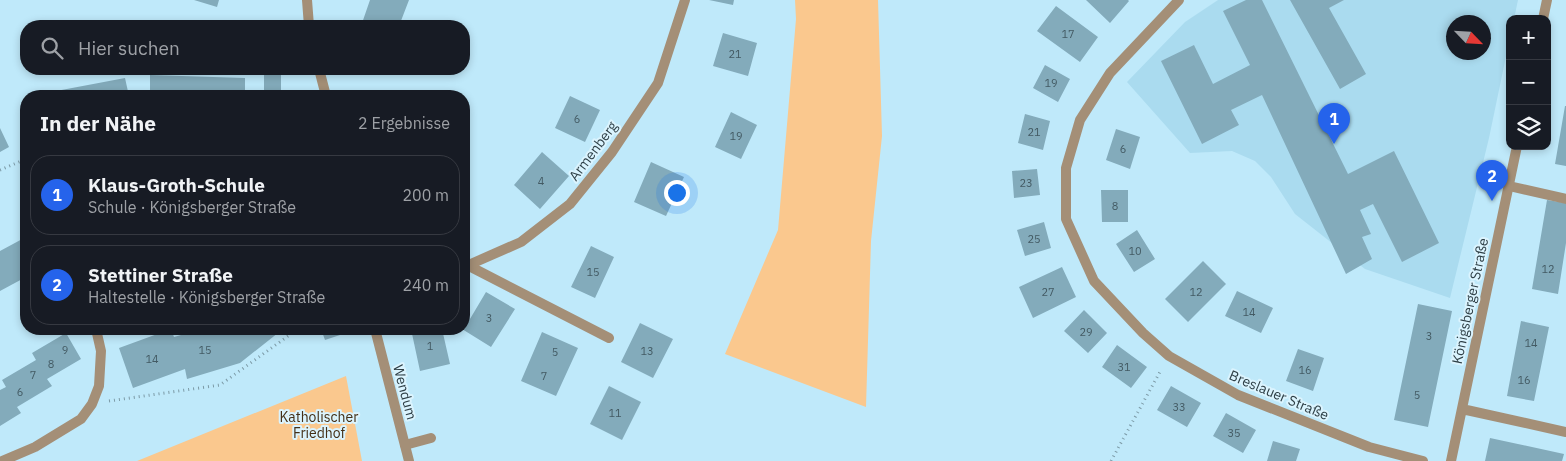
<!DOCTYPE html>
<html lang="de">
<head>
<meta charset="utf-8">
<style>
	:root { --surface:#171b24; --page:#242831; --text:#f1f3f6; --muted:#9ea1a6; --line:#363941; --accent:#2563eb }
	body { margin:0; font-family:"IBM Plex Sans",sans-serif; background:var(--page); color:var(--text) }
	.controls { position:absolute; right:15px; top:15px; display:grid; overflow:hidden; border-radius:10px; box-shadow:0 2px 8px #0003 }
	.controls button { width:45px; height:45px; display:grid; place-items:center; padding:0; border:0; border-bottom:1px solid var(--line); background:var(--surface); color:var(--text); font:25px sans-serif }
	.compass { position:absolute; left:1446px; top:15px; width:45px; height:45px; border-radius:50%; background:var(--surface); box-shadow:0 2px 8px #0003; rotate:115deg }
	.you { position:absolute; left:676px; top:192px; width:18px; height:18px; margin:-12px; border:4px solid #fff; border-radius:50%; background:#1a73e8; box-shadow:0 0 0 8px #1a73e833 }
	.badge { display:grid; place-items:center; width:32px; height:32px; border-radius:50%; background:var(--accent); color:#fff; font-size:16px; font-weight:700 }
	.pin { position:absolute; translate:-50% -41px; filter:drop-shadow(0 1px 2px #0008) }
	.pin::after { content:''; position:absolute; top:26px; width:18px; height:15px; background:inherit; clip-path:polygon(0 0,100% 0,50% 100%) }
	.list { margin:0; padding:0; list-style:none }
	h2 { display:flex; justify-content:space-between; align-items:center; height:65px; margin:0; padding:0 20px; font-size:21px }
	h2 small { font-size:16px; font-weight:400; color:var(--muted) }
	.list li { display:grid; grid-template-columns:32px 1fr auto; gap:15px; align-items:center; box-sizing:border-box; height:80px; margin:0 10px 10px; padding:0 10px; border:1px solid var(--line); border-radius:20px }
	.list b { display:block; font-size:19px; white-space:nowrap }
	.list p { margin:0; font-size:16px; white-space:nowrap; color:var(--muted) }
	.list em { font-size:16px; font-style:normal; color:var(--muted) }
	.icon { flex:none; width:28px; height:28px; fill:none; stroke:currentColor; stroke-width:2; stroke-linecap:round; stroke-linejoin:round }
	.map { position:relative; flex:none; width:1566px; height:461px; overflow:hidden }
	.search { position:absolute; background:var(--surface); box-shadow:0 2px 8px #0003; left:20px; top:20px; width:450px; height:55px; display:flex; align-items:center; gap:12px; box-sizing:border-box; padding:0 18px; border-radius:20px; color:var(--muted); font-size:19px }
	.panel { position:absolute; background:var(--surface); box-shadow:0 2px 8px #0003; left:20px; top:90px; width:450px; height:245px; border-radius:20px }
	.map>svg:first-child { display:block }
</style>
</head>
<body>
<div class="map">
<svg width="1566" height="461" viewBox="0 0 1566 461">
	<rect width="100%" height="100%" fill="#bfe9fa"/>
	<path fill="#aadbef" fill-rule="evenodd" d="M1218,0H1518L1514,19H1510V37L1489,138L1450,298L1365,269L1295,214L1271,177L1255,161L1232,151L1190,153L1127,82L1185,22ZM1454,22H1484V52H1454Z"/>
	<path fill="#fac88e" d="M795,0H878L882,136L871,241L866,407L725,354L778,230L796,19Z
		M346,376L362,461H137Z"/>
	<path fill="#83abbb" d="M194,0H219L217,7Z
		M370,0H409L399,26H361Z
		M709,0H734L733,5Z
		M1086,0H1128L1129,1L1110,23Z
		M1246,0H1262L1348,174L1394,151L1439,243L1402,262L1373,204L1360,210L1371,234L1362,237L1372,259L1346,274L1262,95L1231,110L1239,125L1202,144L1161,61L1194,45L1213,84L1250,65L1223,11Z
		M1290,0H1344L1329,8L1366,74L1340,89Z
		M1056,6L1098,37L1080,62L1037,31Z
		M723,33L757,43L748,76L713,66Z
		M1045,65L1070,79L1058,102L1033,88Z
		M264,69H281V96H264Z
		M150,75L245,78V96H150Z
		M125,78L129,96H35V95Z
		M570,96L600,110L585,142L555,128Z
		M1565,106H1566V166L1555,164Z
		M731,112L757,125L741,159L715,147Z
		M1025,114L1050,121L1043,150L1018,143Z
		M0,128L9,147L0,152Z
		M1116,129L1140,137L1130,169L1106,160Z
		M542,152L569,176L540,209L514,185Z
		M651,162L684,177L666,216L634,202Z
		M1037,169L1040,195L1014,198L1012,171Z
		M1101,190H1128V222H1102Z
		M1547,200L1566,203V243L1558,294L1532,289Z
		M1044,222L1051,248L1025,256L1017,230Z
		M1137,230L1155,259L1134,272L1116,244Z
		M26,237V277L0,291V251Z
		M591,246L614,257L595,298L571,287Z
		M1203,261L1226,284L1188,322L1165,299Z
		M1062,267L1076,297L1033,318L1019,287Z
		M1237,291L1273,308L1261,333L1225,316Z
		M486,292L515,309L491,347L462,329H464Z
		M1418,304L1452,311L1428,427L1394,420Z
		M1084,310L1107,333L1088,353L1064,331Z
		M1521,321L1549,327L1534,401L1507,396Z
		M640,323L673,339L653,378L621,362Z
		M171,329L174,337L202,329H283L240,363L187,379L185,369L133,388L119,348Z
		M321,329H341L343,334L325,340Z
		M411,329H442L450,364L420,371Z
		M542,332L578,348L556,396L521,381Z
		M66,333L81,359L47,379L52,386L17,407L21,413L0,426V390L6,387L2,380L36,360L32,353Z
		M1117,345L1147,367L1131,388L1102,367Z
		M1298,349L1324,358L1313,391L1286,381Z
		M609,386L641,402L622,440L590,424Z
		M1171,386L1201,403L1187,427L1157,410Z
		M1226,413L1256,430L1243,453L1213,436Z
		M1490,438L1564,454L1562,461H1485Z
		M1273,441L1300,449L1296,461H1267Z"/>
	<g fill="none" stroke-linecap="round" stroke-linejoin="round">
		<path stroke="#7c9aa6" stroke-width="3" stroke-dasharray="1 4" stroke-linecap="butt" d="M0,170L26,159
			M109,401L220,385L295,331
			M1111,461L1161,370"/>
		<path stroke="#a48f77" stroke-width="10" d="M1509,186L1566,199
			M469,266L609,338
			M405,445L431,438"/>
		<path stroke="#a48f77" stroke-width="10" d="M307,0L309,26
			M1179,0L1110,73L1080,120L1066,168V219L1094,281L1143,333L1169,356L1238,395L1369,447L1423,461
			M1543,19L1547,0
			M319,69L326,96
			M464,267L521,242L570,204L612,152L658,83L685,0
			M375,329L409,461
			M1462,409L1566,432
			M2,461L35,447L81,419L92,404L99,386L101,351L96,329
			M1451,461L1517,146"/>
	</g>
	<g text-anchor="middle" stroke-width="4" stroke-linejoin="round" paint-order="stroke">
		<g font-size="11" fill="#435a63">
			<text x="1068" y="38">17</text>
			<text x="735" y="58">21</text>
			<text x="1051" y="87">19</text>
			<text x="577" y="123">6</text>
			<text x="1034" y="136">21</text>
			<text x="736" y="140">19</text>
			<text x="1123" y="153">6</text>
			<text x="541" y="185">4</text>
			<text x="1026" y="187">23</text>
			<text x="1115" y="210">8</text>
			<text x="1034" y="243">25</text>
			<text x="1135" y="255">10</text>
			<text x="1548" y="273">12</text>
			<text x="593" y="276">15</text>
			<text x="1048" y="296">27</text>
			<text x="1196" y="296">12</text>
			<text x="1249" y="316">14</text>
			<text x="489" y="322">3</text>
			<text x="1086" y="336">29</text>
			<text x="1429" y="340">3</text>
			<text x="1531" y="347">14</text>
			<text x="430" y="350">1</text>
			<text x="65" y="354">9</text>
			<text x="205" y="354">15</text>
			<text x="647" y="355">13</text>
			<text x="555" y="356">5</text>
			<text x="152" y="363">14</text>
			<text x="51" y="368">8</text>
			<text x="1124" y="371">31</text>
			<text x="1305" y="374">16</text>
			<text x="33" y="379">7</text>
			<text x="544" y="380">7</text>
			<text x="1524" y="384">16</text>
			<text x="20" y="396">6</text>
			<text x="1417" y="399">5</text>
			<text x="1179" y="411">33</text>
			<text x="615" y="417">11</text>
			<text x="1234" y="437">35</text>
		</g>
		<g font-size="14" fill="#2e3f46" stroke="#dbf4fe">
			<text transform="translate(593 151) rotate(-53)" y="5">Armenberg</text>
			<text transform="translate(1470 301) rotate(-78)" y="5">Königsberger Straße</text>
			<text transform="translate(405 392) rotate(75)" y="5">Wendum</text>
			<text transform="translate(1279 395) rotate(23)" y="5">Breslauer Straße</text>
		</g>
		<g font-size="14" fill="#442f15" stroke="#dbf4fe">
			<text x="319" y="422">Katholischer<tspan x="319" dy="16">Friedhof</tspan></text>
		</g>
	</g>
</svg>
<div class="controls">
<button>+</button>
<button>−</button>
<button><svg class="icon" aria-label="layers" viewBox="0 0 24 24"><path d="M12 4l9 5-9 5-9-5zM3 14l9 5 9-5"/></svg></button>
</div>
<svg class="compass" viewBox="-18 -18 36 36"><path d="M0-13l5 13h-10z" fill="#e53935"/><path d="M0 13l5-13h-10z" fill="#9ea1a6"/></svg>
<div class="you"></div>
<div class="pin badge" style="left:1334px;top:144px">1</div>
<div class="pin badge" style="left:1492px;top:201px">2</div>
<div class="search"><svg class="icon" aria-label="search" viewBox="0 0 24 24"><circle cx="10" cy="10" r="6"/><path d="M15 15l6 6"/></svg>Hier suchen</div>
<section class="panel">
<h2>In der Nähe<small>2 Ergebnisse</small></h2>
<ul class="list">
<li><span class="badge">1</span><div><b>Klaus-Groth-Schule</b><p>Schule · Königsberger Straße</p></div><em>200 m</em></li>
<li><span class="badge">2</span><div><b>Stettiner Straße</b><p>Haltestelle · Königsberger Straße</p></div><em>240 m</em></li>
</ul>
</section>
</div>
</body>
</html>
